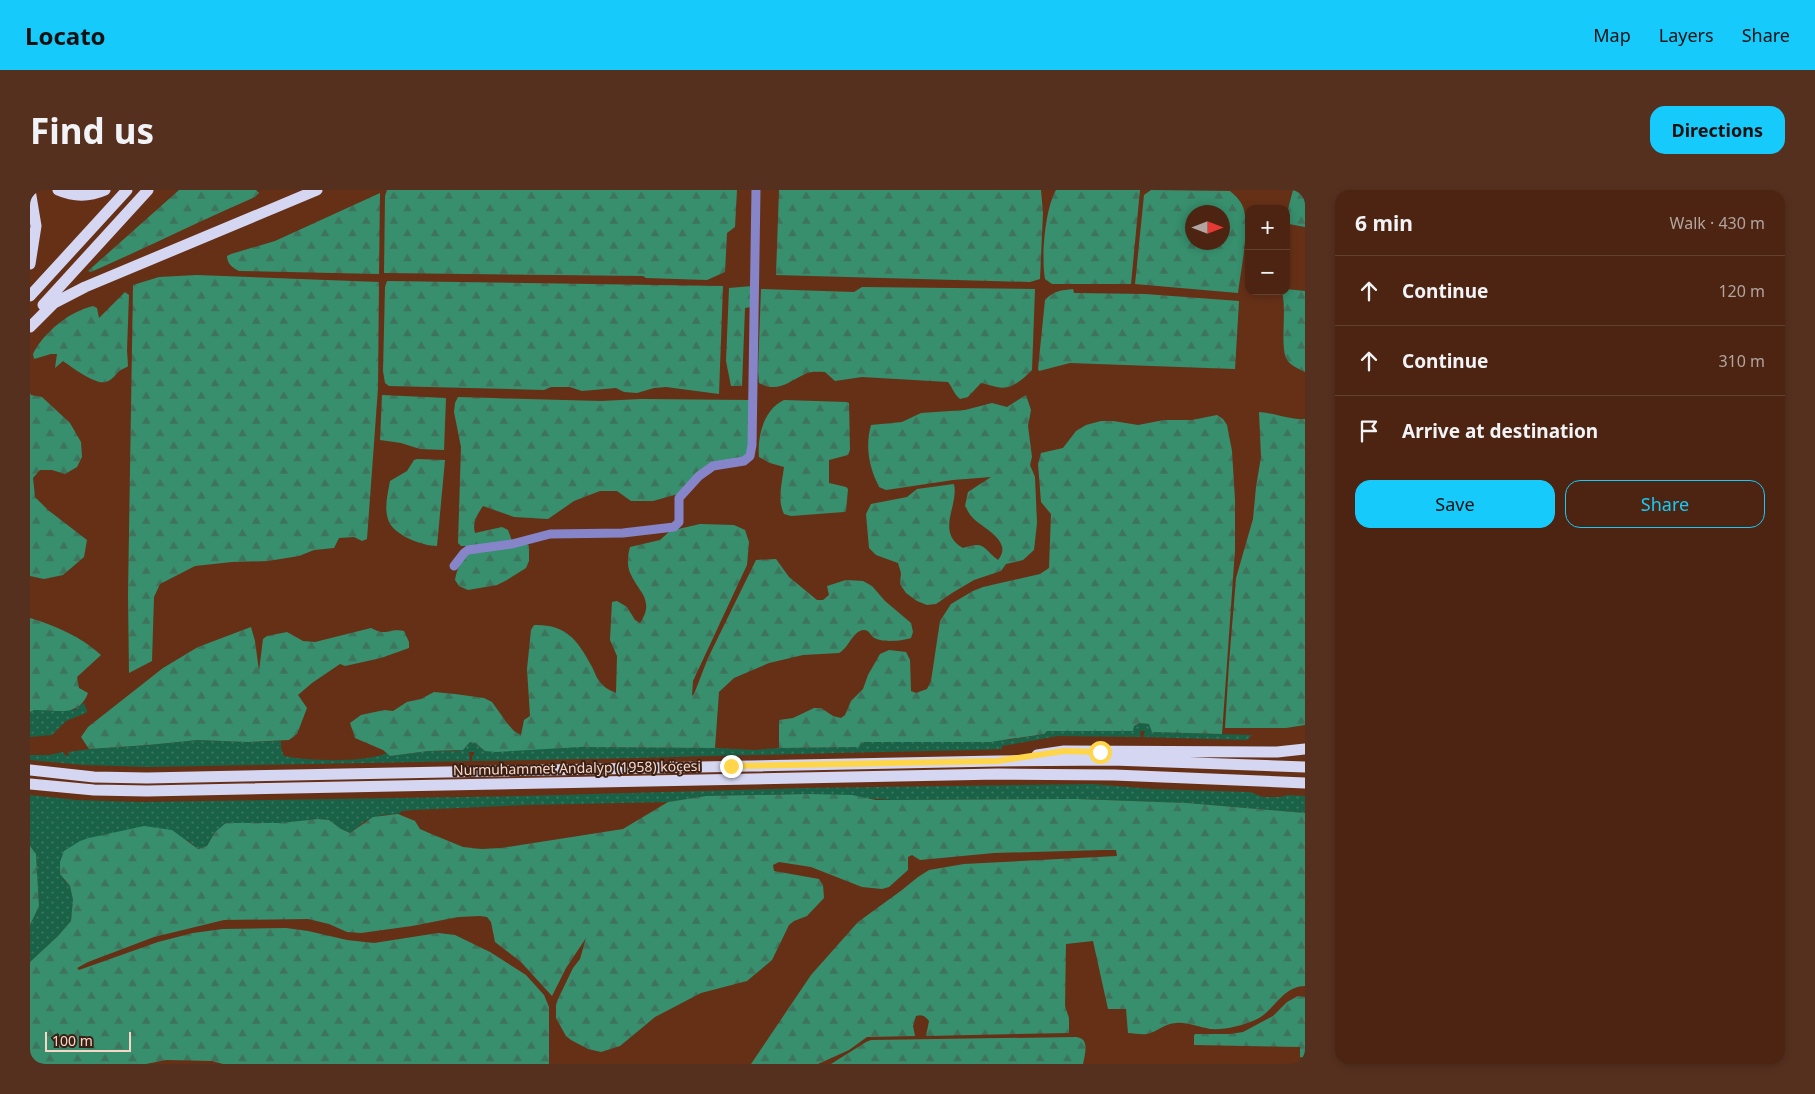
<!DOCTYPE html>
<html lang="en">
<head>
<meta charset="utf-8">
<style>
	:root { --surface:#4c2411; --page:#56301f; --text:#f1f3f6; --muted:#b2a49f; --line:#634131; --accent:#16cafb }
	body { margin:0; font-family:"Noto Sans",sans-serif; background:var(--page); color:var(--text) }
	.controls { position:absolute; right:15px; top:15px; display:grid; overflow:hidden; border-radius:10px; box-shadow:0 2px 8px #0003 }
	.controls button { width:45px; height:45px; display:grid; place-items:center; padding:0; border:0; border-bottom:1px solid var(--line); background:var(--surface); color:var(--text); font:25px sans-serif }
	.compass { position:absolute; left:1155px; top:15px; width:45px; height:45px; border-radius:50%; background:var(--surface); box-shadow:0 2px 8px #0003; rotate:90deg }
	.scale { position:absolute; left:15px; bottom:12px; width:86px; box-sizing:border-box; padding-left:5px; border:2px solid #f9d7c8; border-top:0; font-size:14px; line-height:18px; white-space:nowrap; color:#f9d7c8; -webkit-text-stroke:4px #3a2116; paint-order:stroke }
	.stop { position:absolute; width:15px; height:15px; margin:-11px; border:4px solid #ffd54a; border-radius:50%; background:#fff }
	.stop.end { background:#ffd54a; border-color:#fff; box-shadow:0 1px 5px #0008 }
	.list { margin:0; padding:0; list-style:none }
	h2 { display:flex; justify-content:space-between; align-items:center; height:65px; margin:0; padding:0 20px; font-size:21px }
	h2 small { font-size:16px; font-weight:400; color:var(--muted) }
	.list li { display:grid; grid-template-columns:32px 1fr auto; gap:15px; align-items:center; box-sizing:border-box; height:70px; padding:0 20px; border-top:1px solid var(--line) }
	.list b { display:block; font-size:19px; white-space:nowrap }
	.list em { font-size:16px; font-style:normal; color:var(--muted) }
	.actions { display:flex; gap:10px; padding:15px 20px }
	.actions a { flex:1; padding:11px 0; border:1px solid var(--accent); border-radius:15px; text-align:center; font-size:18px; color:var(--accent) }
	.actions .main { background:var(--accent); color:#111 }
	.icon { flex:none; width:28px; height:28px; fill:none; stroke:currentColor; stroke-width:2; stroke-linecap:round; stroke-linejoin:round }
	.map { position:relative; flex:none; width:1275px; height:874px; overflow:hidden; border-radius:15px }
	header { display:flex; align-items:center; gap:30px; box-sizing:border-box; height:70px; padding:0 25px; background:var(--accent); color:#111 }
	header strong { font-size:24px }
	nav { display:flex; gap:28px; margin-inline-start:auto; font-size:18px }
	.intro { display:flex; align-items:center; justify-content:space-between; box-sizing:border-box; height:120px; padding:0 30px }
	h1 { margin:0; font-size:35px }
	.button { padding:12px 22px; border-radius:15px; background:var(--accent); color:#111; font-size:18px; font-weight:700 }
	main { display:flex; gap:30px; padding:0 30px }
	aside { flex:1; background:var(--surface); border-radius:15px; box-shadow:0 2px 8px #0003 }
	.map>svg:first-child { display:block }
</style>
</head>
<body>
<header>
<strong>Locato</strong>
<nav><a>Map</a><a>Layers</a><a>Share</a></nav>
</header>
<div class="intro"><h1>Find us</h1><a class="button">Directions</a></div>
<main>
<div class="map">
<svg width="1275" height="874" viewBox="0 0 1275 874">
	<defs>
		<pattern id="grass-dots" width="8" height="8" patternUnits="userSpaceOnUse" patternTransform="scale(1.25)"><rect width="8" height="8" fill="#196247"/><path d="M2 2h.1M6 6h.1" fill="none" stroke="#3b7860" stroke-width="1.8" stroke-linecap="round"/></pattern>
		<pattern id="forest-firs" width="22" height="20" patternUnits="userSpaceOnUse" patternTransform="scale(1.25)"><rect width="22" height="20" fill="#378f6d"/><path d="M5 1l3.5 6h-7zM16 11l3.5 6h-7z" fill="#3e735c"/></pattern>
	</defs>
	<rect width="100%" height="100%" fill="#663017"/>
	<path fill="url(#grass-dots)" d="M54,513L57,521L56,523L36,531L22,545L0,547V522L3,520H44Z
		M1110,533L1119,534L1123,542L1222,545L1217,550L1113,547L1115,541H1110L1111,547L1028,546L972,556V559L946,560C778,563 610,569 442,571V566L444,565V562H439L440,571L118,577L54,575L0,570V565H19L33,562L36,566L39,565L38,562L59,559L118,555L168,550L218,552L251,551V558L254,566C276,571 336,573 357,563L360,566L398,561H428L435,558L440,552L445,553L455,561L550,557L685,558L724,560L749,558L828,557L832,552L978,550L1014,544L1017,541H1102L1104,536Z
		M1062,594L1123,599L1220,602L1233,607H1250L1258,605L1275,606V623L1157,613L1047,609L863,610L778,604L676,606L638,612L498,615L383,620L372,621L368,624L352,625L335,631L320,643L311,639L299,630L288,629L185,642L177,656L168,659L157,650L33,689L40,696L43,710L41,731L28,746L0,772V735L9,716L6,664L0,656V605L47,610L110,612L490,606L777,598Z"/>
	<path fill="url(#forest-firs)" fill-rule="evenodd" d="M149,0H226L229,3L225,7C169,31 116,58 61,82L58,81Z
		M357,0H707L705,37L697,43L695,82L677,90L616,88L613,86L354,83L355,6Z
		M749,0H1011L1013,23L1010,89L1000,92L746,85Z
		M1026,0H1110L1101,94H1022L1015,89C1011,67 1015,19 1026,0Z
		M1121,0L1200,1C1206,6 1212,12 1214,20C1219,42 1211,79 1208,103L1105,94L1114,5ZM1162,22H1192V52H1162Z
		M1263,0H1275V37L1259,34L1258,19Z
		M350,3L349,84L209,81C203,78 197,74 197,66L201,64L245,51Z
		M167,85L349,92L348,198L337,349L332,351L324,347L309,348L304,358L284,360L269,366L238,371L202,372L165,376L130,394L124,407L122,471L99,483L98,405L103,95L129,87Z
		M357,91L693,96L689,204L636,197L624,198L607,203L594,202L586,198L552,201L540,197H521L514,200L359,196L355,193L353,181L355,97Z
		M722,96L721,117L715,118L712,196H701L696,171L699,98Z
		M832,97L1005,99L1002,180C993,189 981,201 967,197C961,196 957,194 951,193L938,207L930,209C923,203 923,198 918,192L832,187L805,191L795,182C788,182 781,181 775,184C758,192 748,203 729,193L728,181L731,99L824,102Z
		M1043,99L1044,103L1115,104L1209,111L1205,179L1040,173L1009,181L1008,179L1015,110C1023,101 1032,100 1043,99Z
		M1256,99L1275,101V182C1269,179 1259,175 1256,168C1250,153 1257,121 1252,102L1256,101Z
		M95,102L99,105L97,160L98,176C96,178 94,178 91,180C86,183 83,190 76,192C65,195 42,177 33,171L25,178L27,164H21L4,169L3,164C13,143 40,121 63,116L67,118L69,128Z
		M0,203L1,205L12,207L40,233L51,252L52,267L47,277L35,284L22,280H10L3,288L5,307L18,320L57,350L54,367L33,385L14,389L0,386Z
		M352,205L416,208L414,260L390,259L371,253L350,250Z
		M996,205L1001,220L998,236L1002,267L1000,275L1005,287L1007,333L1004,360L993,370L976,374L971,381L944,390L922,403L906,414L897,415L887,411L876,403L870,394L871,383L868,373L846,365L839,358L836,324L841,314L877,307L887,299L924,294C929,316 905,342 933,358C956,350 953,359 968,370C984,351 952,338 942,327C939,324 937,319 935,316L938,302L961,287L923,290L856,300L849,297C839,277 835,257 841,235L872,232L891,223L935,220L962,213L977,217Z
		M428,207L571,211L611,209L719,210L720,257L714,269L693,271L648,304L623,311H601L587,301H570L544,311L518,329L484,327L453,316C447,325 442,333 445,343L472,337L478,340L482,351L456,356H431L428,353L431,257L424,222L425,213Z
		M754,210L816,212L819,213L820,260L818,265L799,270V293L816,297L818,299L816,321L814,322L761,326L754,324C747,310 752,293 754,277L740,273L729,267C727,246 734,219 754,210Z
		M1229,222C1245,223 1259,230 1275,229V535L1256,538H1195L1199,473L1206,388L1223,329L1226,297L1231,267Z
		M1187,225L1193,229L1197,235L1202,261L1205,310V360L1192,544L1122,542L1119,534L1110,533L1104,536L1103,541H1017L1014,544L960,552H832L829,557L749,558V530L763,528L784,518H791L803,526L811,528L815,525L821,511L833,499L838,485L850,464L859,460L876,462L880,470L881,501L886,503L897,499L901,491L910,431L921,414L943,401L953,397L1010,384L1019,378L1021,324L1011,312L1008,274L1011,263L1033,258L1046,241L1056,235L1071,231H1083L1108,235L1134,230H1162Z
		M387,269L415,270L407,356C393,356 362,345 358,329C354,317 358,303 360,291L377,281L384,270Z
		M670,334L704,335L715,340L719,352L717,375L663,491L662,506L664,504L678,468L726,370L746,369L759,387L787,410H793L799,405L797,396L816,390L833,391L842,396L855,411L881,433L883,442L881,448C873,451 850,453 843,447C840,444 839,440 834,440C822,441 819,458 809,463L773,465L739,473L704,488L689,502L685,558L550,557L466,562L455,561L445,553L440,552L433,560L398,561L360,566L353,560L325,548L320,533L331,525L354,520L363,521L377,512L391,509L404,502L425,504L454,508L462,512L477,533L484,541L491,545L494,530L500,526L497,479L501,440L504,435C535,434 547,449 561,475C565,482 566,489 573,495C576,499 582,501 586,503L587,466L580,450L582,412L587,411L597,417L605,430L610,433C626,409 607,402 599,380C597,373 598,364 600,357L630,350L640,341Z
		M497,354L499,356V371L496,378L477,390L467,395L438,400L429,396L425,390C427,378 431,371 440,363Z
		M0,428C26,436 50,446 71,465L47,487L49,498L58,503C48,529 25,519 4,520L0,522Z
		M221,437L225,451L229,481L233,449L237,446L257,442L273,451L285,452L341,438C358,447 358,438 374,441L379,452V458L351,468L315,476L310,474L282,493L268,505L277,518L267,544L259,550L218,552L168,550L118,555L59,559L51,547L58,537L133,478L168,457Z
		M778,604L822,605L846,610H863L1047,609L1157,613L1275,623V796C1252,796 1244,822 1225,830C1211,836 1195,840 1180,839C1169,837 1157,832 1146,833C1135,833 1127,842 1117,844C1111,845 1104,843 1098,843L1096,819H1078L1063,751L1036,754L1035,816L1039,828V843L896,846L899,831C895,826 892,824 886,826L883,836L885,846L837,847L819,860L788,874H721L781,785L828,732L872,700L888,687L899,680L934,674L1087,666L1086,660H1072L964,663L890,670L882,665L878,667V680L859,697L852,699L832,697L781,677L749,672L743,675L744,681L789,689L793,695L794,708L777,726L764,731L759,735L742,770L717,791L671,803L625,827L590,856L571,862L558,859L541,850L536,846L526,828V815L528,809L543,778L550,769L556,748L536,778L522,806L491,772L465,752L461,732L457,727L450,726L428,727L382,736L331,743L317,742L299,734L278,729L194,730L124,747L58,772L47,778L49,780L128,752L163,743L193,739L256,738L278,741L317,750L344,753L408,743L425,745L460,762L496,785L514,805L519,817V874H193L182,871L136,870L116,874H0V772L28,746L41,731L43,710L40,696L30,684V672L34,661L50,651L59,648L114,636L142,640L168,659L177,656L185,642L196,633H251L288,629L299,630L311,639L320,643L343,627L368,624L385,631L390,639L399,643L433,657L452,659L471,658L593,639L638,612L676,606Z
		M0,656L6,664L9,716L0,735Z
		M1268,806L1275,807V868L1270,867V857L1164,855V846L1165,844H1200L1213,842L1243,826L1257,812Z
		M1046,847C1060,848 1055,864 1053,874H801L836,852L841,850Z"/>
	<g fill="none" stroke-linecap="round" stroke-linejoin="round">
		<path stroke="#8785ca" stroke-width="9" d="M424,376L434,363L438,360L482,354L520,344L593,343L644,337L649,332V308L669,286L683,276L714,271L720,266L722,255L726,0"/>
		<path stroke="#d5d6f2" stroke-width="11" d="M28,0C44,7 59,7 75,0
			M0,74L6,36L0,0
			M0,106L97,0
			M13,115L118,0
			M0,137L24,113L55,97L287,0
			M1007,565L1034,561L1247,562L1275,559
			M0,580L64,587L117,588L967,571L1083,570L1275,577
			M0,594L64,600L117,601L968,584L1084,585L1275,593"/>
	</g>
	<g fill="none" stroke-linecap="round" stroke-linejoin="round">
		<path stroke="#ffd54a" stroke-width="6" d="M701,576L967,571L1034,561L1070,562"/>
	</g>
	<g text-anchor="middle" stroke-width="4" stroke-linejoin="round" paint-order="stroke">
		<g font-size="14" fill="#f9d7c8" stroke="#3a2116">
			<text transform="translate(547 578) rotate(-1)" y="5">Nurmuhammet Andalyp (1958) köçesi</text>
		</g>
	</g>
</svg>
<div class="controls">
<button>+</button>
<button>−</button>
</div>
<svg class="compass" viewBox="-18 -18 36 36"><path d="M0-13l5 13h-10z" fill="#e53935"/><path d="M0 13l5-13h-10z" fill="#b2a49f"/></svg>
<div class="scale">100 m</div>
<div class="stop" style="left:1070px;top:562px"></div>
<div class="stop end" style="left:701px;top:576px"></div>
</div>
<aside>
<h2>6 min<small>Walk · 430 m</small></h2>
<ul class="list">
<li><svg class="icon" aria-label="ahead" viewBox="0 0 24 24"><path d="M12 20V5M6 11l6-6 6 6"/></svg><div><b>Continue</b></div><em>120 m</em></li>
<li><svg class="icon" aria-label="ahead" viewBox="0 0 24 24"><path d="M12 20V5M6 11l6-6 6 6"/></svg><div><b>Continue</b></div><em>310 m</em></li>
<li><svg class="icon" aria-label="arrive" viewBox="0 0 24 24"><path d="M6 21V4h12l-3 4 3 4H6"/></svg><div><b>Arrive at destination</b></div></li>
</ul>
<div class="actions"><a class="main">Save</a><a>Share</a></div>
</aside>
</main>
</body>
</html>
